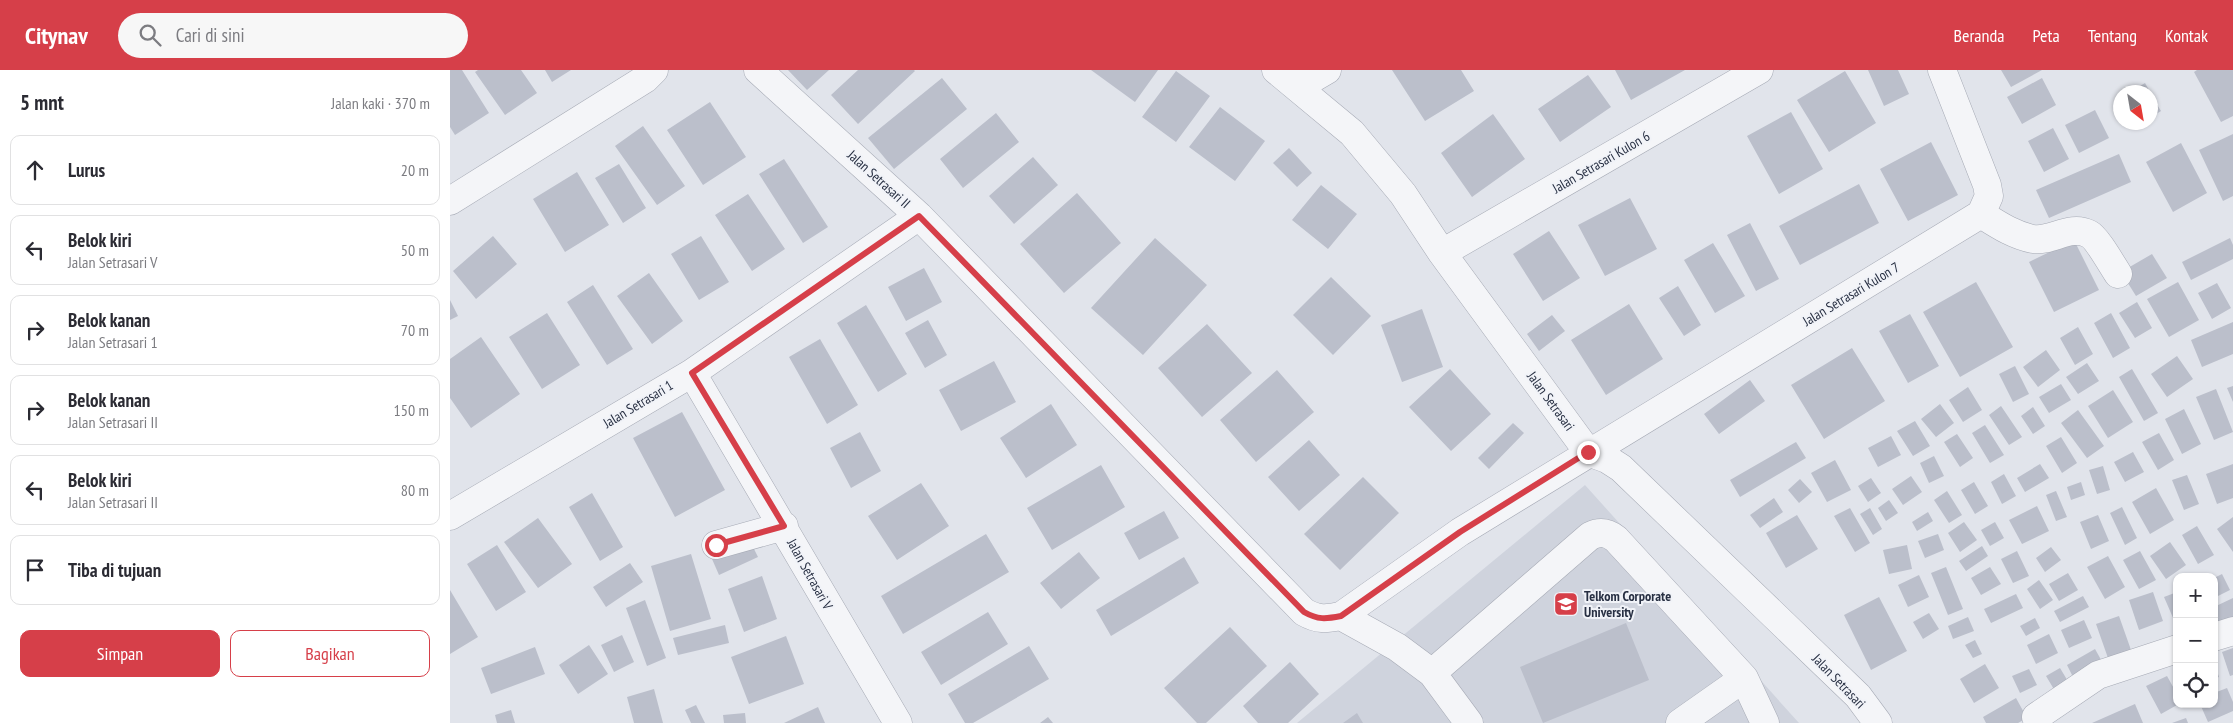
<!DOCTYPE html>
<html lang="id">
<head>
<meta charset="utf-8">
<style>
	:root { --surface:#fff; --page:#f7f7f7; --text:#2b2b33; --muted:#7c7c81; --line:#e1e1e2; --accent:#d63f49 }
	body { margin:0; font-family:"PT Sans Narrow",sans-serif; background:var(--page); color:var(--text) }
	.controls { position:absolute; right:15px; bottom:15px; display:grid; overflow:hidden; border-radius:10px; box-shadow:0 1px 4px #0004 }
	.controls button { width:45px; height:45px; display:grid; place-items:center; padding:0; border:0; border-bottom:1px solid var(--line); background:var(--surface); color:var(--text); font:25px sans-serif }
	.compass { position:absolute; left:1663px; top:15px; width:45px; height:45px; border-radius:50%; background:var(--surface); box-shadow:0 1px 4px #0004; rotate:149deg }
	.stop { position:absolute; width:15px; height:15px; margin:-11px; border:4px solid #d63f49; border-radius:50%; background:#fff }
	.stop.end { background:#d63f49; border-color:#fff; box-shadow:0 1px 5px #0008 }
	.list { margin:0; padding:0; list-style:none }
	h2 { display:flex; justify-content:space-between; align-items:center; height:65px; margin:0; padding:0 20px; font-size:21px }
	h2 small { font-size:16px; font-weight:400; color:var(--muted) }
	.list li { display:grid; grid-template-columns:32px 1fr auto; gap:15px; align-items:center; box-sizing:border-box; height:70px; margin:0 10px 10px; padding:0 10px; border:1px solid var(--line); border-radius:10px }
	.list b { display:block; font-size:19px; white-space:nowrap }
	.list p { margin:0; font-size:16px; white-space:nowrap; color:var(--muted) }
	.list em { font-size:16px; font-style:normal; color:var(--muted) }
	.actions { display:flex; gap:10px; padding:15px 20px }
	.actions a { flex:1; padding:11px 0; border:1px solid var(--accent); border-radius:10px; text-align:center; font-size:18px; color:var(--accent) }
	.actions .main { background:var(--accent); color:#fff }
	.icon { flex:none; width:28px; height:28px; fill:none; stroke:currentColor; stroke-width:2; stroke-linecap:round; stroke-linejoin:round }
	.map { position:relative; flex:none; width:1783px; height:653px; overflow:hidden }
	header { display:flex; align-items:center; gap:30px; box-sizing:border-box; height:70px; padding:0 25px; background:var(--accent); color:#fff }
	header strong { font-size:24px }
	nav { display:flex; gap:28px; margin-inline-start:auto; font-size:18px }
	.search { width:350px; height:45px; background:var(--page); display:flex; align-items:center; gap:12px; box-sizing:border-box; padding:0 18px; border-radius:28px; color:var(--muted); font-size:19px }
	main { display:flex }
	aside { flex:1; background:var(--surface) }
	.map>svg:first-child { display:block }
</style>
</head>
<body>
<header>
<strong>Citynav</strong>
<div class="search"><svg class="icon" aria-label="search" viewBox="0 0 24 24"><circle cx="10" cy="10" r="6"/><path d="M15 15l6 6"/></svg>Cari di sini</div>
<nav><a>Beranda</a><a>Peta</a><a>Tentang</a><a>Kontak</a></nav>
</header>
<main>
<aside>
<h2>5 mnt<small>Jalan kaki · 370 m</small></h2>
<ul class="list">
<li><svg class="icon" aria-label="ahead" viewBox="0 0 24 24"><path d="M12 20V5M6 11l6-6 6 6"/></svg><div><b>Lurus</b></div><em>20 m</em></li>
<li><svg class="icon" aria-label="left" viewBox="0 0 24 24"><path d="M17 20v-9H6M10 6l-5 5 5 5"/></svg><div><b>Belok kiri</b><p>Jalan Setrasari V</p></div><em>50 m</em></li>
<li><svg class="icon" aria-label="right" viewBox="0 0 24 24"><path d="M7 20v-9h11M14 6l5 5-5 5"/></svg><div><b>Belok kanan</b><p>Jalan Setrasari 1</p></div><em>70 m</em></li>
<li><svg class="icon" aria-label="right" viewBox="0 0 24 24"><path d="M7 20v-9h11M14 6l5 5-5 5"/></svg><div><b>Belok kanan</b><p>Jalan Setrasari II</p></div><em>150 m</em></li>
<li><svg class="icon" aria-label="left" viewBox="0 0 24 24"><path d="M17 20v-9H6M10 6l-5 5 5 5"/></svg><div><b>Belok kiri</b><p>Jalan Setrasari II</p></div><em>80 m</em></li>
<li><svg class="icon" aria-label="arrive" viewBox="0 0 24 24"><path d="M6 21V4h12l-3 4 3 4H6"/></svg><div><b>Tiba di tujuan</b></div></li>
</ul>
<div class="actions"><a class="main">Simpan</a><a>Bagikan</a></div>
</aside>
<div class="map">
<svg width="1783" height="653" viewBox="0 0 1783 653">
	<rect width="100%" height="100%" fill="#e1e4eb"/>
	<path fill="#cfd3dd" d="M1135,415L1349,653H847Z"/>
	<path fill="#bbbfcb" d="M0,0H12L39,43L5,65L0,57Z
		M28,0H71L87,23L55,45L25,2Z
		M95,0H121L102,12Z
		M338,0H379L357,20Z
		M408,0H464L465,1L408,54L381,25Z
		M641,0H708L685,32Z
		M942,0H1011L1024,21L975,51Z
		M1165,0H1235L1181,30Z
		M1418,0H1448L1459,24L1434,36Z
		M1551,0H1592L1561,17Z
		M1747,0H1783V46L1771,52L1744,2Z
		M726,1L760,26L726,72L692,47Z
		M1395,1L1426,53L1379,82L1347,30Z
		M1138,5L1161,37L1110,72L1088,39Z
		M492,8L517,39L444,99L418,68Z
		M1592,8L1606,35L1572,54L1557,27Z
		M1695,13L1700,22H1680Z
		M1700,23L1711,41L1700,48Z
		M260,32L296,87L253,115L217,60Z
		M770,37L815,71L785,111L739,77Z
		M1645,40L1659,68L1629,83L1615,55Z
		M1341,42L1373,99L1329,124L1297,66Z
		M546,43L569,72L513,118L490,89Z
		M1043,44L1075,89L1022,127L991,83Z
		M193,56L235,116L207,135L165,76Z
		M1603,58L1619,89L1594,102L1578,71Z
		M1783,64V126L1773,131L1749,80Z
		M1481,72L1508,125L1458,151L1430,99Z
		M1731,73L1757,123L1723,142L1696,92Z
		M839,78L862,103L847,117L823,93Z
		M1669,84L1681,112L1599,148L1586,120Z
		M583,87L608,115L564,154L539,126Z
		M334,89L378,157L353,173L309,104Z
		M169,94L196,138L173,153L145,108Z
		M127,102L159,155L115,182L83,129Z
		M1409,114L1429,153L1350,195L1329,156Z
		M871,115L907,144L878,179L842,150Z
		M627,123L671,173L614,223L570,174Z
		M298,124L335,179L302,201L265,145Z
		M1180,128L1207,179L1155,206L1128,155Z
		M1300,153L1329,209L1306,221L1277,165Z
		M1099,161L1130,208L1093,231L1063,184Z
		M43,166L67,194L26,229L3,201Z
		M251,166L279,212L249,230L221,184Z
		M705,168L757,215L693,285L641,238Z
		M1780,168L1783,175V189L1741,210L1732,192Z
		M1624,170L1649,220L1604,242L1579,192Z
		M1263,173L1295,226L1265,243L1234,190Z
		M1702,184L1717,208L1686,226L1671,202Z
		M474,198L492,232L456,251L438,217Z
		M199,203L233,251L202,274L167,226Z
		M881,207L921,246L883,285L843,245Z
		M1526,212L1563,277L1510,307L1473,242Z
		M1728,212L1749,250L1719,267L1697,229Z
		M1767,213L1781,238L1762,249L1748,223Z
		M143,215L183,279L157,295L117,232Z
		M1228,216L1251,255L1234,266L1209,228Z
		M0,230L8,246L0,250Z
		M1687,232L1702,258L1685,268L1669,243Z
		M1179,234L1213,289L1156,325L1121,270Z
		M416,235L457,304L428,322L387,253Z
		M972,239L993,297L952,312L931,255Z
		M97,243L130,295L92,319L59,267Z
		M1661,243L1680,278L1663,288L1644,253Z
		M1460,244L1489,296L1458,313L1429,261Z
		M1102,245L1115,261L1089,281L1077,264Z
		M478,250L497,285L475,298L455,263Z
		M1783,252V284L1752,297L1741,270Z
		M757,254L802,303L752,347L708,298Z
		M1628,257L1643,284L1625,295L1610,268Z
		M31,267L70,324L21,358L0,328V289Z
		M370,269L408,335L377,354L339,287Z
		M1402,278L1435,331L1374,369L1341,315Z
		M1596,280L1610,300L1588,317L1573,297Z
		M1727,286L1743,309L1717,327L1701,304Z
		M544,291L566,332L511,361L489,320Z
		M1637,293L1649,311L1628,324L1616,307Z
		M1565,296L1579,324L1563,332L1549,304Z
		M1000,299L1041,344L1001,381L959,337Z
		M1682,299L1708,343L1694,351L1669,307Z
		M827,300L864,342L806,392L770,350Z
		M1300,310L1315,331L1269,364L1254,344Z
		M1611,314L1621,330L1599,343L1589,327Z
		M1783,316V332L1777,318Z
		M1518,317L1532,340L1513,352L1499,330Z
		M1766,319L1783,362L1764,370L1746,327Z
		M1663,320L1683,352L1658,368L1638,336Z
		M601,334L627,375L576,408L550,368Z
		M1490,334L1504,353L1486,367L1471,349Z
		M1551,336L1572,367L1559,375L1539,345Z
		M1583,337L1595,356L1583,364L1571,346Z
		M1734,339L1751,374L1732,384L1715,349Z
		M1628,340L1654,376L1637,388L1611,353Z
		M232,342L275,420L225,447L183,368Z
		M1465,351L1480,376L1463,386L1447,361Z
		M1063,353L1074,363L1039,399L1028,388Z
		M1535,355L1554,385L1540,393L1522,363Z
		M410,362L431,401L401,418L380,378Z
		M1709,363L1724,390L1708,400L1692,372Z
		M1507,364L1523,388L1510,397L1494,372Z
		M1441,366L1451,385L1428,397L1418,378Z
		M1611,367L1627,393L1612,403L1596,376Z
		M859,370L890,405L849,441L818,407Z
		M1346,372L1356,388L1290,427L1280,410Z
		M1683,382L1694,402L1675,412L1664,392Z
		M1484,386L1494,406L1479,413L1470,393Z
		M1385,390L1401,420L1377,432L1361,403Z
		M1590,394L1599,408L1575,422L1567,408Z
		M1783,394V428L1767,434L1756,404Z
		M651,395L675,437L602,480L577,438Z
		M1653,396L1660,420L1647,424L1639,400Z
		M1554,404L1566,426L1552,434L1541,412Z
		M1737,405L1749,434L1734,440L1722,410Z
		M1461,406L1472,422L1453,435L1442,419Z
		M913,407L949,443L890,500L854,464Z
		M1421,408L1431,423L1418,432L1408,416Z
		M1350,409L1362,422L1349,433L1338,420Z
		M1524,412L1538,436L1525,444L1511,420Z
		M1631,412L1635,425L1621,430L1617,417Z
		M471,413L499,456L447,490L418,446Z
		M1706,418L1724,450L1700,464L1682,432Z
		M1497,421L1512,445L1499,453L1484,430Z
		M1606,421L1617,447L1606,451L1596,425Z
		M142,423L173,477L150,491L119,437Z
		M1324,428L1333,442L1310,458L1300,445Z
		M1439,430L1448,443L1436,451L1428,438Z
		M1587,436L1599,461L1572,474L1559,450Z
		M1672,437L1687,468L1675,475L1660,443Z
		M1400,438L1420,473L1405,482L1384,446Z
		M1420,438L1432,459L1423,465L1410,444Z
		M714,441L729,468L689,490L674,463Z
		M1478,442L1483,451L1467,461L1462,452Z
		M1347,445L1368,479L1336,498L1316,463Z
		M1648,445L1659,471L1641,479L1630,452Z
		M1783,447V482L1767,459Z
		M88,448L122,494L88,518L54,472Z
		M1514,452L1527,470L1510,482L1498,463Z
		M1545,452L1554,468L1540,476L1531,460Z
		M1747,456L1764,485L1748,494L1732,465Z
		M536,464L559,502L453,564L431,526Z
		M1488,464L1494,480L1475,488L1468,471Z
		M300,471L308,487L269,505L262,489Z
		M1720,472L1736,495L1716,509L1700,486Z
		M47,475L76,522L46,541L17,494Z
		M1457,475L1462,499L1439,504L1433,480Z
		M1532,476L1538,486L1516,501L1509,491Z
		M1601,477L1611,490L1595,502L1586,488Z
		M1567,481L1579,506L1563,513L1551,489Z
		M1690,481L1706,510L1689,519L1673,490Z
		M629,482L650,508L611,539L590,513Z
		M241,484L261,549L220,561L201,496Z
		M1658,486L1675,517L1655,529L1637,497Z
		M734,487L749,513L661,566L646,540Z
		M180,493L193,512L156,537L143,517Z
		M1496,497L1513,539L1498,545L1481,503Z
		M1540,497L1551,514L1531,525L1521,508Z
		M1618,503L1628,520L1609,531L1599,514Z
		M1772,504L1780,520L1764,528V508Z
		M1469,505L1479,527L1458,537L1448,515Z
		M312,506L327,549L294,562L278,519Z
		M1589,510L1603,530L1590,539L1577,519Z
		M0,520L28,567L0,584Z
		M1703,522L1713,551L1689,560L1679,530Z
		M1727,522V557L1714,527Z
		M1566,524L1573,538L1541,553L1534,539Z
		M1633,526L1639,537L1610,552L1604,541Z
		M1429,527L1457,581L1421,600L1394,545Z
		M1783,528V550L1768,557L1764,549V537Z
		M195,530L216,588L197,596L176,538Z
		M538,542L558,574L491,615L471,582Z
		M1479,543L1489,559L1473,569L1463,552Z
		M1669,546L1681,580L1658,588L1646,554Z
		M1518,547L1524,561L1503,569L1498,556Z
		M1585,548L1590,558L1576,566L1570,556Z
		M1634,550L1642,568L1619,578L1611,560Z
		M1176,553L1199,610L1093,653L1070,597Z
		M275,555L279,573L228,585L223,568Z
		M780,557L817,596L756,653H747L714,618Z
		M1599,564L1608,583L1586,594L1577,575Z
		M172,565L184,592L164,602L151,575Z
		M336,566L354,614L299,634L281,587Z
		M1525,570L1532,584L1523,588L1515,575Z
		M139,575L158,604L128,624L109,595Z
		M579,576L599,609L523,653H515L498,624Z
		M85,577L95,604L41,624L31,598Z
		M1783,578V605L1780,606L1772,582Z
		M1645,579L1654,595L1625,611L1617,595Z
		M840,592L869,624L838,653H808L793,636Z
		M1764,592L1769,607L1764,609Z
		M1535,594L1549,618L1524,633L1510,609Z
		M1610,598L1619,613L1605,621L1596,606Z
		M1579,599L1587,615L1570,623L1562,606Z
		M1717,606L1727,624V635L1711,644L1696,616Z
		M1777,618L1783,632V641L1758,652L1750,634H1764V623Z
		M204,619L213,653H184L177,627Z
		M1566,628L1577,648L1568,653H1536L1533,647Z
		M1685,634L1693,653H1642Z
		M246,635L255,653H241L235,640Z
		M368,637L375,653H334Z
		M61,640L65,653H47L45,645Z
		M295,643L296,653H274L273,645Z
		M907,643L913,653H893Z
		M598,647L603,653H590Z
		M1736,648L1738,653H1722Z"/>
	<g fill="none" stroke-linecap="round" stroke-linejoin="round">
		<defs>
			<path id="minor" d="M308,0L469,146L854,542C868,550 876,549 891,546L1010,462L1531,144L1539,126L1537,115L1492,0
				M826,0L902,63L953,124L992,183L1138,382L1157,389L1171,398L1408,626L1428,653
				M848,17L877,0
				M0,131L195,9L204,0
				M1531,144C1547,154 1563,165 1583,169C1602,172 1620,154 1639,164C1647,168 1662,195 1668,204
				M992,183L1309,0
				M242,303L448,653
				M0,446L242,303L469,146
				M266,475L334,456
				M891,546L947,577L982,603
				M1764,567L1783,561
				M1586,647L1648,605L1727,579
				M1019,653L982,603L1140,466C1150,461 1157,462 1166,469L1294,608L1315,653
				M1230,653L1294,608"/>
		</defs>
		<use href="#minor" stroke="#a6aab5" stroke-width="29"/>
		<use href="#minor" stroke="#f4f5f8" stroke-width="28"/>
	</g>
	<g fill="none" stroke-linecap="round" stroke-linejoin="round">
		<path stroke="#d63f49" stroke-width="6" d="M266,475L334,456L242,303L469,146L854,542C868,550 876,549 891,546L1010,462L1138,382"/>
	</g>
	<defs>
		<symbol id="university-square" viewBox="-11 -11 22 22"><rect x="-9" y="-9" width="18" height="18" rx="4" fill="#d63f49" stroke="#f1f3f8"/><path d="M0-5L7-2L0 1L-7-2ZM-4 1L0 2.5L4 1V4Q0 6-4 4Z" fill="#fff"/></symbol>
	</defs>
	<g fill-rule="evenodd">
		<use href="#university-square" x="1102" y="520" width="28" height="28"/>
	</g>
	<g text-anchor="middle" stroke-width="4" stroke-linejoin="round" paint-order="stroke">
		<g font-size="14" fill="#283043" stroke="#f1f3f8">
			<text transform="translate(1151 92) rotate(-30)" y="5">Jalan Setrasari Kulon 6</text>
			<text transform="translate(429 109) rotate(42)" y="5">Jalan Setrasari II</text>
			<text transform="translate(1401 224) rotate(-31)" y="5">Jalan Setrasari Kulon 7</text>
			<text transform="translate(1101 331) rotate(54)" y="5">Jalan Setrasari</text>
			<text transform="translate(188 334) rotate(-31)" y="5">Jalan Setrasari 1</text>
			<text transform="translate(360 504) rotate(61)" y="5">Jalan Setrasari V</text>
			<text transform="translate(1389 611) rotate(46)" y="5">Jalan Setrasari</text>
		</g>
		<g font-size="14" font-weight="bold" fill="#283043" stroke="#f1f3f8" text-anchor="start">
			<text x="1134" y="531">Telkom Corporate<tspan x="1134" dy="16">University</tspan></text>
		</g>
	</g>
</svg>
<div class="controls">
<button>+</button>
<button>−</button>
<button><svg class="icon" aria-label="locate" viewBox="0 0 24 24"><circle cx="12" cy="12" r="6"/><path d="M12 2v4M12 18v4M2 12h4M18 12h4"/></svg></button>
</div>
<svg class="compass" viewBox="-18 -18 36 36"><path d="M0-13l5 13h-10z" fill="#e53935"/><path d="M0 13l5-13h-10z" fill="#7c7c81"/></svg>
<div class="stop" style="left:266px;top:475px"></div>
<div class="stop end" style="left:1138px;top:382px"></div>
</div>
</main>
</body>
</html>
